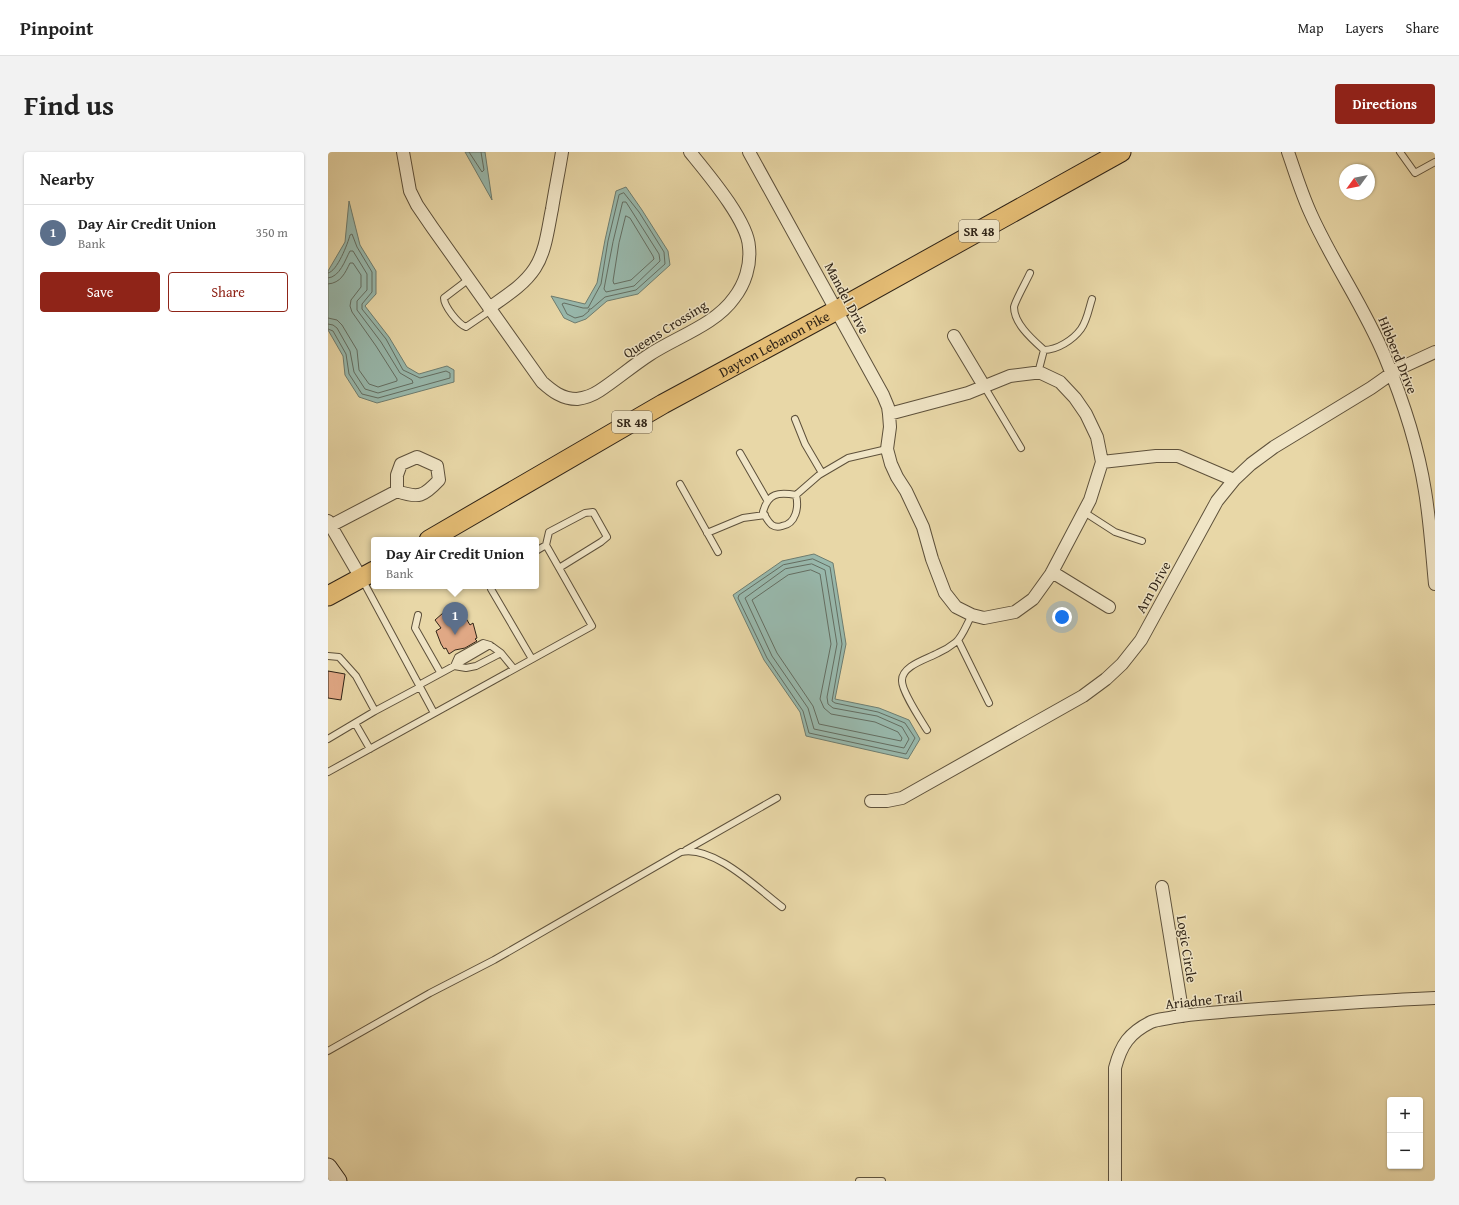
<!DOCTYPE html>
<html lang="en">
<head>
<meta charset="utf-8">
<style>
	:root { --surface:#fff; --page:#f2f2f2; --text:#222; --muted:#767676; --line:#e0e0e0; --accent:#8f2418 }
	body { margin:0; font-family:"Gentium Book Plus",serif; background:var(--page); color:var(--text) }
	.controls { position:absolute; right:12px; bottom:12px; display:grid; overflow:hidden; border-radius:4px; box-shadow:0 1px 3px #0004 }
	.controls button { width:36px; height:36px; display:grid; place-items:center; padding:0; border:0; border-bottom:1px solid var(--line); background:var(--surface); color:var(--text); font:20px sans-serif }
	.compass { position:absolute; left:1011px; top:12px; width:36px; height:36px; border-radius:50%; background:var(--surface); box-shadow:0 1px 3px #0004; rotate:237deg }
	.you { position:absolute; left:734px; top:465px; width:14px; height:14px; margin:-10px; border:3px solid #fff; border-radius:50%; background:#1a73e8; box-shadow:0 0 0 6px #1a73e833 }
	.badge { display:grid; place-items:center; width:26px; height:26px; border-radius:50%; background:var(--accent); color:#fff; font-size:13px; font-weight:700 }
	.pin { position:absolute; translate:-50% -33px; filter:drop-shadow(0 1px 2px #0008) }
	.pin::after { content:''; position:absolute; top:21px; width:14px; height:12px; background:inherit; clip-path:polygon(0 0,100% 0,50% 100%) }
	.popup { position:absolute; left:43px; top:385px; width:168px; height:52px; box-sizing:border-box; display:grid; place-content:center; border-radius:4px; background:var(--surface); filter:drop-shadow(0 1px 3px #0005); font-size:13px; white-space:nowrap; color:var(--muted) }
	.popup b { font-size:15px; color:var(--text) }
	.popup::after { content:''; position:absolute; left:50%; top:100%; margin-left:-8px; border:8px solid transparent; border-top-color:var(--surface) }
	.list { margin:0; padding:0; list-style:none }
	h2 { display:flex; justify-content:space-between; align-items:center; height:52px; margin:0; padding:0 16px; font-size:17px }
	h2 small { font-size:13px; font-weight:400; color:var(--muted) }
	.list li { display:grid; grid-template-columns:26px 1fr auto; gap:12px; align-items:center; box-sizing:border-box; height:56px; padding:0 16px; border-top:1px solid var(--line) }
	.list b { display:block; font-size:15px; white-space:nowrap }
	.list p { margin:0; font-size:13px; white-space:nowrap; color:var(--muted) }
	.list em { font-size:13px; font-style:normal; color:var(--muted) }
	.actions { display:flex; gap:8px; padding:12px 16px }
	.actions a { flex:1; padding:9px 0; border:1px solid var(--accent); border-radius:4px; text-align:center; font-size:14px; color:var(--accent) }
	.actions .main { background:var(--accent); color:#fff }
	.map { position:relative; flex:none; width:1107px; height:1029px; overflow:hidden; border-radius:4px }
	header { display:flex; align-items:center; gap:24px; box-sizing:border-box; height:56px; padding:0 20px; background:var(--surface); border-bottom:1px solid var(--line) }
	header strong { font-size:19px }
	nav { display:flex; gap:22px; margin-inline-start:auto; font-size:14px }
	.intro { display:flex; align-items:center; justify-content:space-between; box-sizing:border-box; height:96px; padding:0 24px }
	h1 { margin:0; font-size:28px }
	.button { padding:10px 18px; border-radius:4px; background:var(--accent); color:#fff; font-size:14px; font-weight:700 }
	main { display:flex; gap:24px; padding:0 24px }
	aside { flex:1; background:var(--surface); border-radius:4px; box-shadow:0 1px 3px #0004 }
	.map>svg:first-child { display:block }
</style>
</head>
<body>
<header>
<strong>Pinpoint</strong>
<nav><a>Map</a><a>Layers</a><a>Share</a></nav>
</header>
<div class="intro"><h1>Find us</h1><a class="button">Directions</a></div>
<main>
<aside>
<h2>Nearby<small></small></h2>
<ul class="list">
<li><span class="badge" style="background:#5c6f8a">1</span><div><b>Day Air Credit Union</b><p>Bank</p></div><em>350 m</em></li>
</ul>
<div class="actions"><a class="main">Save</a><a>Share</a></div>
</aside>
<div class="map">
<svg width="1107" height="1029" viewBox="0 0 1107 1029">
	<rect width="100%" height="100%" fill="#e8d7a7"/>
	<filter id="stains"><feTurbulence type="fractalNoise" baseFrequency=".005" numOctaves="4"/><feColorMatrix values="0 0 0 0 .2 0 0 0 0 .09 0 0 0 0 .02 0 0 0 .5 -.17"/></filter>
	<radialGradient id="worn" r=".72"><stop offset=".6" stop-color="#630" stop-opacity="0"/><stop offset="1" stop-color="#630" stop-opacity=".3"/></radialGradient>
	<path fill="#98b8ac" stroke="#6e7d70" d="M137,0H157L164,48Z
		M298,35L314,58L340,99L342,113L310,142L279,149L258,167L247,171L236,166L223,144L257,152L269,131L277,88L288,39Z
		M21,49L32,93L48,119V142L37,154L61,185L79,215L91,222L119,214L126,218V230L49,251L31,245L17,223L15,204L0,178V119L17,90Z
		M486,402L505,411L518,492L507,547L551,556L581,568L592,587L580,607L478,584L472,560L436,508L405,443L454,409Z"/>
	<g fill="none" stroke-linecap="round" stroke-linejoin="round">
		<path stroke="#646e62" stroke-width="1" d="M141,0L154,20L156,18L153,0
			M296,41L311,60L336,100L337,112L308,138L277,145L263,157H261V159L255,164L247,166L239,162L234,152L236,151L255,156H260L273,132L280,89L291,43Z
			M295,50H298L331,102L332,109L306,134L278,140L276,137L285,90Z
			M298,64L302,66L325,104L326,107L303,128L286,132L285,129L291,91Z
			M0,121C9,120 20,91 22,83L24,82L29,95L44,120V140L34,152V157L58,187L75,218L92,226L118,219L122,221V226L50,246L34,242L21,222L18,202L5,179L0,177
			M0,126C12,125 17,108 22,99H25L39,122V138L29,149V158L53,190L72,221L84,228L85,231L50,241L37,237L26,220L22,199L9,176L5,173L0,172
			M0,132C13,131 17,121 22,111H25L33,123V135L23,148L22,154L24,160L48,194L69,227V229L50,235L41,232L31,218L29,198L14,173L9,168L0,166
			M485,407L502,415L514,492L504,549L507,551L550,560L577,571L587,586L578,602L481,581L475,559L439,506L410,446L411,443L455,413Z
			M484,412L497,418L509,492L499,545L500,552L505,556L549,564L574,575L581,587L576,596L486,577L480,556L444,504L417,446L457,417Z
			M483,418L492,422L503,492L492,547L496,556L503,562L547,570L570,580L574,586L573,589L491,572L485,554L449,501L424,448L460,423Z"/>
	</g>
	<path fill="#e0a885" stroke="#302417" d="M124,459L130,467L136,463L142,473L145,471L149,486L147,487L149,489L137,496L127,498L121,502L118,496L116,497L113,492L108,479L113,476L107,468L115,461L116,464Z
		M0,519L17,522L13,548L0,546Z"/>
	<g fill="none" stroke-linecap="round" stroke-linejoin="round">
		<defs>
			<path id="lane" d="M1072,0L1087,21L1107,10
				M702,121C699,128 687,149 686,155C686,172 705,188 716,198L710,221
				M141,127L116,146C116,154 130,172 138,175L163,158
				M716,198C729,198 745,188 753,177C759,169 761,156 764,147
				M656,234L693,296
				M467,267L477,292L494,321
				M412,301L439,348
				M352,332L390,400
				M468,343C450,340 440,341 435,360C437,364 440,370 444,373C447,375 451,375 454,374C468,372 471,355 468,343L491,323L520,306L559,297
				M756,360L787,380L814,389
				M379,381L415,366L437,363
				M218,393L221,380L257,361L265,360L279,385L273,390L231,416
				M34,427L106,561
				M163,434V437L204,507
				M90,463L87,476L112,520
				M630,488L661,551
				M0,504L11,505L28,524L47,559
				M126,514L162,493L173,501
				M126,514L130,505L155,491L162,493
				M91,533L126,514L138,516L148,514L173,501L186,517
				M27,571L42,597
				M599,578C593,568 574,540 574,529C573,514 599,507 610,501C617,498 623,494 628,490C635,484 639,471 644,463
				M0,587L47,559L92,535
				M0,620L264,474L218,393L208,399
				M358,698L449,646
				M0,899L102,841L166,808L353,700C386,693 429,736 454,755
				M531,1029H554"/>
			<path id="street" d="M75,0L82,39L89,53L104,75L214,230C224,239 234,247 249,247C256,246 265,243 271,239C288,228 304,214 321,203C348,185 387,173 406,146C417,132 423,113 421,95C420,69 379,21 362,0
				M421,0L555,243L560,255L561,262L562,275L559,297L563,312L569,325L578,339L595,375L604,407L617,441L628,455L644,463L656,466L687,460L705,447L723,422L762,348L774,310L769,285L758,262L747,246L732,230L713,221H706L682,224L640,241L561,262
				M960,0C967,20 973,40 982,60C1004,110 1036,154 1057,205C1074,246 1090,295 1097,339C1102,369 1104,401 1107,432
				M161,156C178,144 196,133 207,116C218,99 220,76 224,57C227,38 231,19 234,0
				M626,184L656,234
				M774,310L828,304H850L906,328
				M0,369L33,426
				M2,374L69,339C91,347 96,344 111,328L109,314L89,305L73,312L69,323V339
				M724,420L781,455
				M543,649H559L574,646L755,544L778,527L794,512L813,488L889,349L906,328L923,312L946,295L1043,236L1070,217L1107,200
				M834,735L855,864
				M787,1029V916C793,893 801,881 823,870C830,867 838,867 846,865C865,862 885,861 904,859C972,854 1039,849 1107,846"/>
			<path id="secondary" d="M0,1015L10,1029"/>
			<g id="primary">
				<path id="s1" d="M101,388L335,252L509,158L793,0"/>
				<path d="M0,444L46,419"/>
			</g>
		</defs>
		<use href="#lane" stroke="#5e513b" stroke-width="8"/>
		<use href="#street" stroke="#5e513b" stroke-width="14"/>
		<use href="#secondary" stroke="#302417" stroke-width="19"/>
		<use href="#primary" stroke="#302417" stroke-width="21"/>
		<use href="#lane" stroke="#f0e5c6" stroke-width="6"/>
		<use href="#street" stroke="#f0e5c6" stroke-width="12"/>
		<use href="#secondary" stroke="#f0e5c6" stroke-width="17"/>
		<use href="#primary" stroke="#e4bc74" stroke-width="19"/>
	</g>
	<g text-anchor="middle" stroke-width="3" stroke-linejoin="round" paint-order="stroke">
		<g fill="#f0e5c6" stroke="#6a5e4c" stroke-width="1">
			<rect x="631" y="68" width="40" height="22" rx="3"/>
			<rect x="284" y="259" width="40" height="22" rx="3"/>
		</g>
		<g font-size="13" font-weight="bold" fill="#302417">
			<text x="651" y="84">SR 48</text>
			<text x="304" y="275">SR 48</text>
		</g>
		<g font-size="14" fill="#302417" stroke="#f0e5c6">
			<text transform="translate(519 146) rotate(62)" y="5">Mandel Drive</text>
			<text transform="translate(337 177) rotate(-32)" y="5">Queens Crossing</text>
			<text dy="5" stroke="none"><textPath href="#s1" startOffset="397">Dayton Lebanon Pike</textPath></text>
			<text transform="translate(1070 203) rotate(68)" y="5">Hibberd Drive</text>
			<text transform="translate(825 435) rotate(-61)" y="5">Arn Drive</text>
			<text transform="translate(859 797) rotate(81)" y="5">Logic Circle</text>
			<text transform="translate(876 848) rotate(-6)" y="5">Ariadne Trail</text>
		</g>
	</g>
	<rect width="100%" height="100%" filter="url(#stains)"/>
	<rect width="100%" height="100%" fill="url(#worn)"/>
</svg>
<div class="controls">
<button>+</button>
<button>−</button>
</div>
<svg class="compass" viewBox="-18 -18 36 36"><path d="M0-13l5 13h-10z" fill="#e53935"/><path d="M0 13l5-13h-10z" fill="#767676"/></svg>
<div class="you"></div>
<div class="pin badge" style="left:127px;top:483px;background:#5c6f8a">1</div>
<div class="popup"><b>Day Air Credit Union</b>Bank</div>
</div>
</main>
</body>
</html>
